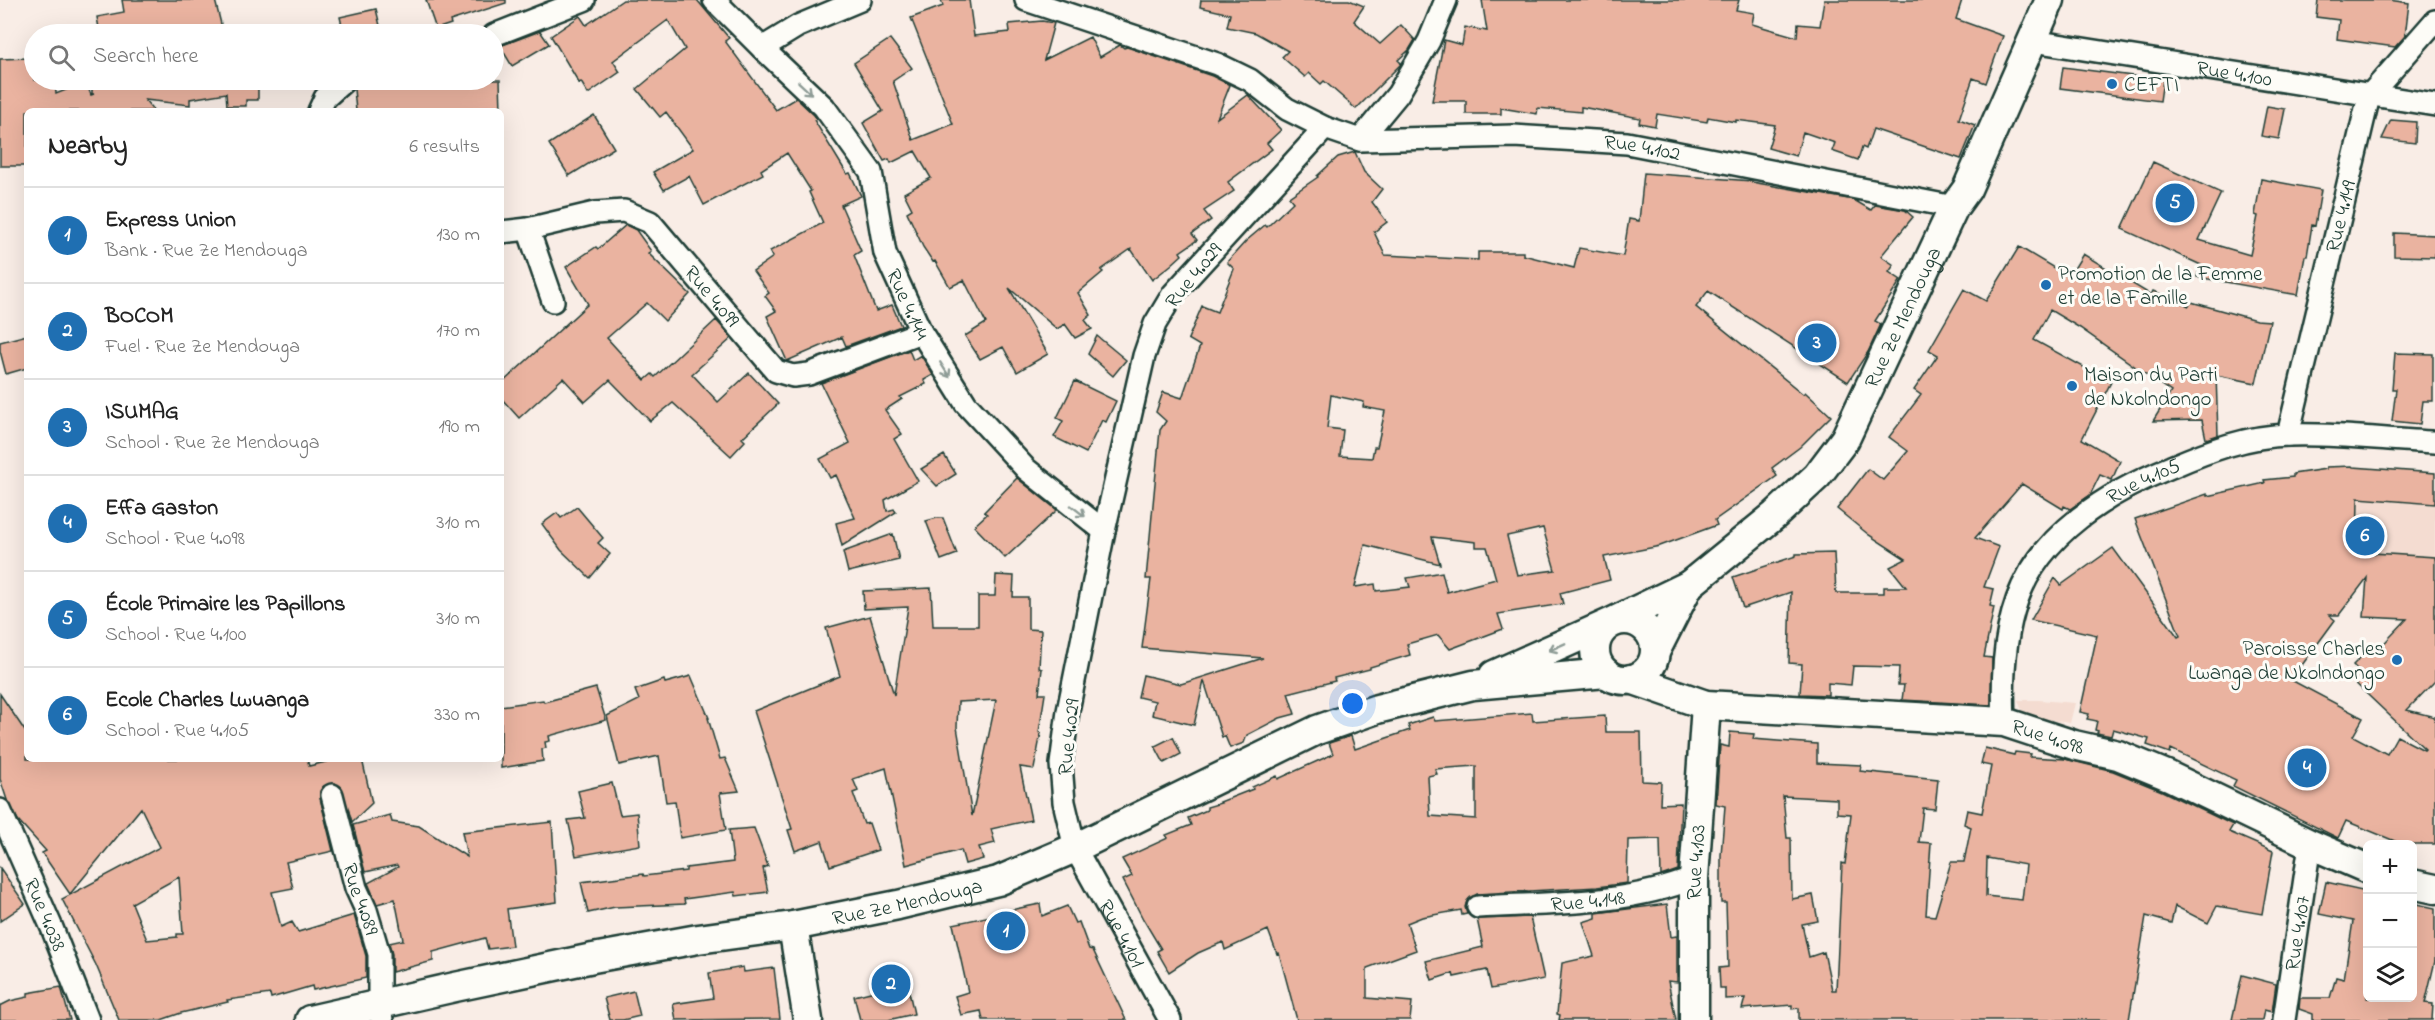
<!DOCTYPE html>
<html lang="en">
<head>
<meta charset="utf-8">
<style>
	:root { --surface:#fff; --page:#f6f6f6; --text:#222; --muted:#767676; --line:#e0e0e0; --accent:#1f6fb2 }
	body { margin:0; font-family:"Indie Flower",sans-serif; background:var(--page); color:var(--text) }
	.controls { position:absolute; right:18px; bottom:18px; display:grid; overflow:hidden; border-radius:9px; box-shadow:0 6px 24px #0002 }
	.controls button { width:54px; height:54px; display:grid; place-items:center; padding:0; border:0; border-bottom:2px solid var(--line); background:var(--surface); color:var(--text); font:30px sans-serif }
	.you { position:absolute; left:1353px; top:704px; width:21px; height:21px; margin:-15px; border:4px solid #fff; border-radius:50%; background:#1a73e8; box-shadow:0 0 0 9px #1a73e833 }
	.badge { display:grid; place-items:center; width:39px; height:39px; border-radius:50%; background:var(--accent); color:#fff; font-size:20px; font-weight:700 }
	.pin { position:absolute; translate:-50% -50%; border:3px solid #fff; box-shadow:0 2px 6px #0006 }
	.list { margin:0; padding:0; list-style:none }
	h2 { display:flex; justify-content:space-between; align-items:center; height:78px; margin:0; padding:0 24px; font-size:26px }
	h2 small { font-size:20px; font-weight:400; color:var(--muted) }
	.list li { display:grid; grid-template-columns:39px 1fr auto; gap:18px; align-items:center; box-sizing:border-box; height:96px; padding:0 24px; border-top:2px solid var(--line) }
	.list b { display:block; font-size:22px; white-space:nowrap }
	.list p { margin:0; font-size:20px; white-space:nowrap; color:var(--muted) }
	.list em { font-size:20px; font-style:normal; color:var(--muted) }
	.icon { flex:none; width:33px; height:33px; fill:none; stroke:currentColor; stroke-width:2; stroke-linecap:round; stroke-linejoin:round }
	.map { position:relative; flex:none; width:2435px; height:1020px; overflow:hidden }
	.search { position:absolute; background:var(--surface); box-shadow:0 6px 24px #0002; left:24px; top:24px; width:480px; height:66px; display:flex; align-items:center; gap:15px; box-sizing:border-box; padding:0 21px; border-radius:33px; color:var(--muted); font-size:22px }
	.panel { position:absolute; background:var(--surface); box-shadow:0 6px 24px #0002; left:24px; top:108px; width:480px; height:654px; border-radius:9px }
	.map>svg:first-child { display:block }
</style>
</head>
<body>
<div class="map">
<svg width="2435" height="1020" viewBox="0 0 2435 1020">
	<rect width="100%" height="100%" fill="#f9ede6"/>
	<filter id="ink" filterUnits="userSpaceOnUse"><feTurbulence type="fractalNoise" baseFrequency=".0167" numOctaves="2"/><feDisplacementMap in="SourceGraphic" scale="12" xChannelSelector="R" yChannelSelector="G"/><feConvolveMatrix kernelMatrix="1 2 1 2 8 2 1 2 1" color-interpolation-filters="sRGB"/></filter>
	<g filter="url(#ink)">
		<path fill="#f4dcd1" d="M2352,466L2435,473V588L2361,583L2290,477L2326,467Z
			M2018,700H2039L2075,703L2070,723L2024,716Z"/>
		<path fill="#eab3a0" stroke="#1f3d34" stroke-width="1.5" fill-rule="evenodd" d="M122,0H215L222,28L201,33L200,31L177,34H100L97,17L124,12Z
			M426,0H506V3L450,21L451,24L436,29Z
			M623,0H697L729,38L725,41L776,110L796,98L814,115L817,119L814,120L847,174L850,173L861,196L841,205L861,251L854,255L876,311L892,305L901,326L846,346L842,337L787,361L767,316L776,311L765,296L769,293L753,271L773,257L770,251L823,223L809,192L811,191L787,153L761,170L763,174L704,205L689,176L664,190L653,172L693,149L666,112L660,117L637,89L685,49L668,20L613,61L620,72L588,94L581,82L579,83L551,36L580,16L586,25Z
			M941,0H969L974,36L1010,32L1009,24L1042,21L1054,23L1044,60L1090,37L1100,57L1120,45L1124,48L1127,47L1212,76L1230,85L1217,118L1248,95L1281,130L1267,143L1272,149L1228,182L1234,191L1204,211L1211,220L1192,234L1197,240L1180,252L1182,255L1171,265L1152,280L1131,249L1101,270L1103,272L1078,293L1091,315L1085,320L1092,329L1075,338L1065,324L1057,329L1009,288L1048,354L1017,372L1003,347L980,359L965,336L986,323L964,280L950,287L935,261L933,262L923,247L907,212L912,209L904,193L931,178L915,151L891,163L889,159L884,161L863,123L883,111L854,63L890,39L912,68L893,81L913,140L953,124L911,18L943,6Z
			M1201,0H1349L1364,6L1354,21L1380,44L1401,25L1415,40L1409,50L1398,60L1401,63L1400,65L1356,109L1324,81L1321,84L1309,73L1305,77L1282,57L1288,51L1256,33L1227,27L1230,14L1200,7Z
			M1482,0H1739L1736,10L1754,13L1752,24L1797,37L1798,24L1820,26L1824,0H1962L1956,19L2003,36L1986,83L1973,78L1959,119L1975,125L1961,159L1873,129L1866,149L1862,147L1858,160L1832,151L1835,143L1803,132L1796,156L1768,148L1775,125L1736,120V122L1708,117L1707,122L1657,114L1655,126L1639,123L1640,118L1581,107V112L1538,108L1537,114L1501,108V114H1466V101H1432L1444,40L1462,45L1465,27L1487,31Z
			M2318,0H2389L2409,3L2405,36L2395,47L2337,39L2339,20L2316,17Z
			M376,9L382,34H344L340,17Z
			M540,31L549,44L512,66L500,46Z
			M30,58V74H34V80H55L56,94L86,82L91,95L94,94H92V84L120,83L129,80L132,83L258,80V100H246V106H227L226,93L190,99V105L145,100L154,111H27V166H0V59Z
			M2063,67L2163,80L2160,101L2060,88Z
			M398,80H500L501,111H356L354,89L357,85Z
			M2267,106L2285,109L2279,139L2261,136Z
			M594,115L614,148L569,176L549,144Z
			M2391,120L2416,122L2415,143L2382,139Z
			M1355,152L1364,172L1382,189L1372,202L1387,222L1374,232L1385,255L1478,260V252H1523V255L1574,268L1579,248L1623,256L1629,219L1639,221L1644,173L1752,181V182L1854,200L1871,210L1875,205L1905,210L1913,217L1881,256L1894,265L1889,272L1901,280L1875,321L1881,324L1868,352L1848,382L1708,291L1696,307L1803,394L1805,392L1831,416L1800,447L1772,468L1777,476L1715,520L1717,525L1660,546L1604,557L1610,580L1560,593L1563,604L1498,614L1503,629L1450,649L1438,635L1407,644L1410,655L1370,667V669L1334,678L1335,681L1288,693L1295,714L1280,718L1247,735L1244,743L1230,748L1225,736L1222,737L1204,681L1194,725L1152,715L1155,701L1138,697L1143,675L1181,684L1263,658L1142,648L1151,579H1146L1160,430L1166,421L1156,412L1163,392L1182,398L1200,346L1188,339L1202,306L1217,312L1234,269L1227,262L1246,241L1265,225L1267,227L1293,202L1289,197L1318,177L1317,176L1338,157ZM1331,395L1364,402L1363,407L1385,411L1377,447H1374L1372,458L1340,456L1343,430L1327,428ZM1543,528L1555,570L1517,575L1507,536ZM1432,537L1476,542V547H1487L1496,579L1447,592L1442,572L1407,578L1410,587L1376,591L1375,584L1355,587L1365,545L1440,564Z
			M2153,162L2221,193L2199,240L2250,255L2258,216L2255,215L2261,179L2321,190L2315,226L2312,225L2307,256H2305L2298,295L2197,277L2201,265L2122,229Z
			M626,225L636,230L651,251L648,253L690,294L665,321L647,303L607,338L645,380L652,374L655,377L716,320L732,338L692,374L718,402L749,373L778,404L742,438L745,441L731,456L673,403L650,421L610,380L585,402L563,378L519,418L501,398V384L588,304L566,267L596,247L598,249Z
			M2394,233L2435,235V257L2394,256Z
			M2019,247L2069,277L2083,254L2151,295L2153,291L2189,306L2191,302L2256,320L2270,321L2256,383L2216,375L2218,435L2206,439L2202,420L2153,421L2171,392L2080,328L2050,310L2034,340L2111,382L2082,439L2120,461L2112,480L2100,475L2090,495L2070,509L2064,506L2063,509L2022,484L1975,538L1999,547L1984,587L1994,589L1990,606L1994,607L1984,657L1992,658L1991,705L1902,700L1904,685H1898L1899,667L1853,666L1851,685L1828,683V695L1800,694L1802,664L1789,663L1791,592L1743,608L1733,577L1796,556V554L1834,553L1836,593H1884V587H1906L1890,567L1906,559L1869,535L1837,509L1868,469L1883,480L1908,451L1889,437L1921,395L1914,390L1938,355L1929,350L1964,289L1986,301Z
			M27,335V368L6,374L0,351V342Z
			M1097,336L1126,360L1113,376L1088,354Z
			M909,350L913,360L921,355L933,375L924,380L926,384L900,397L902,399L885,410L902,434L894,439L918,481L885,500L887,511L894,509L896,512L842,546L836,523L855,518L836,475L830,478L820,459L850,443L821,383Z
			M2395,353L2433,354V401H2423L2420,424L2392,421L2396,389H2392Z
			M1075,381L1116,401L1106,422L1102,420L1086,453L1054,437L1063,421L1057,418Z
			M944,455L956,474L937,486L921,469Z
			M2352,466L2353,467L2435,473V504L2358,498L2357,552L2435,557V681L2407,710L2435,717V844H2402L2346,821L2338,838L2233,786L2236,780L2171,749L2170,753L2147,745L2149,739L2113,729L2111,736L2097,733L2098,731L2095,730L2097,721L2087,719L2089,714L2080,712L2097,635L2031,620L2055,578L2061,585L2113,548L2178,637L2180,636L2135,519L2207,494V496L2265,483L2264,480L2293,477V474L2326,469V467ZM2367,578L2364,617L2407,619L2373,655L2368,650L2353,665L2358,670L2350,678L2425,749L2424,750L2397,736L2387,754L2353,736L2363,718L2291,680L2335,620L2329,615H2339Z
			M1017,478L1057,510L1005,558L974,526L987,514L984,512Z
			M577,507L603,538L598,543L610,554L590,578L561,550L542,524L557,513L561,518Z
			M937,518H943L957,554L941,560L926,521Z
			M893,534L899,560L848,572L843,552Z
			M996,575L1014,576L1013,597H1028V629L1041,630L1039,668L1042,669L1039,694H1045L1039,732L1041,733L1034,769L1020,767L1031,820L991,829L995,843L979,847L983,859L965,864L961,850L906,865L886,768L853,779L858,791L853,793L864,824L869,823L878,850L830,866L822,841L795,851L788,830L792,829L754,711L840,676L826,628L870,616L894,695L908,607L864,609L863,591L931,588L933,626H978V596H995ZM996,700L972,816L957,727L958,702Z
			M691,676L709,718H708L720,759L725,758L739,791L720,793L726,830L680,838L675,801L666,802L659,756L619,765L607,716L639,700L635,690L664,680L665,683Z
			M596,688L606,720L549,736L550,741L545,742L546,748L542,749L543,761L501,768V706L543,700L544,702Z
			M0,694L27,734V759H307L309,766L338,759H362L372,803L352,822L341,787L335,783L324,786L320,791V798L333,851L286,862L293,888L272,892L281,927L292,922L298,932L354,915L366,956V978L313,990L312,986L271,998L270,994L227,1000L228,1002L181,1013L161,1020H119L96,965L62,899L160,847L141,808L70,894L42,853L46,851L18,820L7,800L0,779ZM179,877L183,934H177V937L147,940L132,903Z
			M1532,713L1533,721L1605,716L1606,732H1641L1642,781L1661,782L1660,804L1681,803L1678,870L1661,876L1660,839L1628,840L1627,883L1597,887L1477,894L1467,901L1465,907L1467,914L1462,915L1461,910L1422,917L1407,923L1416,950L1367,968V998L1412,1002L1410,1020H1297L1279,953L1277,954L1268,930L1225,950L1223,942L1198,953L1169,972L1157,951L1161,949L1143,919L1123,880L1132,876L1122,859L1168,838L1166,835L1191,825L1188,818L1207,810V807L1221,803L1220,802L1253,789L1252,787L1277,776L1278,779L1333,754L1329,743L1351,736L1355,749L1410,730L1408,725L1433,717L1435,721ZM1476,766V819L1430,816L1428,776L1437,774L1435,769Z
			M1730,732L1754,734L1753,739L1817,744V763L1861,765L1860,771L1938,779L1935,809L1923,808L1919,842L1931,843L1926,915L1935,916L1951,862H1964L1971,827L1964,824L1967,810L1982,813L1991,766L1981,764L1985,748L2014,755L2015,752L2031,754L2030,757L2065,759L2113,771L2162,791L2233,825L2229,832L2273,851L2262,914L2217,906L2208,923L2175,906L2171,923L2146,916L2129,1020H1799V1008L1792,1009V1005L1742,1009L1745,998L1725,999V988H1720L1719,968L1728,967L1726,903H1721V855L1725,806L1716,804L1720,745L1729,747ZM1783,796L1837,799V813L1851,814L1845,864L1842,863L1836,990H1832L1824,952L1809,957L1802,924L1818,921L1813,895L1792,899L1791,838H1787ZM1987,858L2026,865L2022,900L1986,896Z
			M1173,737L1181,754L1164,763L1155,746Z
			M612,783L620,815L637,813L640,845L576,856L568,820L585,818L578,791Z
			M390,815L392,822L419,826L467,857L462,832L552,822L557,902L507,909L512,946L488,949L485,938L433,952V961L392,972V954L389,943L403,940L395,899L377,904L368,883L398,867L397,865L365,872L353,825Z
			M754,828L768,866L763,868L768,892L736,896L735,892L684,899L685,904L615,907L588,913L581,882L643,874L644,876L686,871V868L733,862L729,830Z
			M0,868L25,904L0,921Z
			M2326,882L2367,891V998H2412V903L2435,908V961L2425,1003L2433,1004L2432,1020H2313V1014L2299,1009L2300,998H2330L2336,977L2344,979L2353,921L2319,914Z
			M1040,904L1042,916L1067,906L1075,923L1079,922L1089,949L1093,950L1126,1020H983L981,1011L961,1015L955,996L968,992L953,924L991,916V914Z
			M1667,904L1671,937L1677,936V982L1668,981L1676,1020H1559L1560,1015L1557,1014L1562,963L1594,956L1583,922L1596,918V913Z
			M1530,917L1544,979L1491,989L1487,970L1454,977L1453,973L1432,980L1426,961L1483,947L1477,919Z
			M743,967L744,972L774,968L780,1019L676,1020L673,1004L713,998L709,973Z
			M2242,975L2276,984L2272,1012L2264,1010L2262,1020H2232Z
			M907,983L914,1014L888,1020H860L854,996Z
			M61,987L70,1020H0V1006L10,1001L28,997V993Z
			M634,991L640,1016L623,1020H610L604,998Z"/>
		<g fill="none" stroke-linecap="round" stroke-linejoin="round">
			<defs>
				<g id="street">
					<path d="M714,0L762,48L798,26L860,0"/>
					<path id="s1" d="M1026,0L1217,64L1250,80L1287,109L1325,128L1173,294L1155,324L1144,356L1104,531L1068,711L1061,764L1064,802L1075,848L1170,1020"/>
					<path d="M494,35L584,0"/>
					<path id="s2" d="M2033,41L2435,105"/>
					<path id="s3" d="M762,48L824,107L871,172L885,253L921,332L966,404L1026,469L1104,531"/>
					<path d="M319,111L325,98L345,80"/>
					<path id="s4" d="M1325,128L1360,140L1514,136L1627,143L1954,207"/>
					<path d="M1360,140L1398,94L1429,41L1446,0"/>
					<path d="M528,229L553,301"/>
					<path id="s5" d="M501,232L528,229L595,213L624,211L650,222L776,371L793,376L809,374L921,332"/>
					<path id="s6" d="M2288,435L2369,96L2435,21"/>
					<path id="s7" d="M2004,722C2002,682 2003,639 2017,600C2040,534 2109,492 2171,467C2208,451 2247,436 2289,435C2337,433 2387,440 2435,442"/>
					<path id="s8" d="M332,795L356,888L366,910L379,954V1005L382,1020"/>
					<path id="s9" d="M0,810L52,928L88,1020"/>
					<path id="s10" d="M1478,907C1550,903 1626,905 1694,878"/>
					<path id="s11" d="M2284,1020L2310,844"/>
				</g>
				<g id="secondary">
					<circle cx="1625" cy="650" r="30"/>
					<path d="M1656,650L1689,585"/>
					<path id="s12" d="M1494,675L1610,623L1689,585L1775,515L1817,476L1845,439L1954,207L1967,189L2050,0"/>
					<path id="s13" d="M1631,679L1706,705L2004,722L2074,745L2118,755L2169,776L2310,844L2368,869"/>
					<path d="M2412,884L2435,889"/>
					<path d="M793,926L808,1020"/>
					<path id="s14" d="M310,1020L455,987L593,958L698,939L793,926L898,905L998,881L1075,848L1317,730L1377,709L1473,685L1606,673"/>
					<path id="s15" d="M1694,1020V878L1706,705"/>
				</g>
			</defs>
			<use href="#street" stroke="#1f3d34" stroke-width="26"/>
			<use href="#secondary" stroke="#1f3d34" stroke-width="33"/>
			<use href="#street" stroke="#fdfcf7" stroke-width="21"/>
			<use href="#secondary" stroke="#fdfcf7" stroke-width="28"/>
		</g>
		<defs><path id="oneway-shaft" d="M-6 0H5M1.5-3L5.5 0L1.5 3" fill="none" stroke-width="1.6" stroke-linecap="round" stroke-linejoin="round" transform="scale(1.5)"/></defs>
		<g stroke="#8e9c96">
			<use href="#oneway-shaft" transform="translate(805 88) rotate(43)"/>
			<use href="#oneway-shaft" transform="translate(945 370) rotate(58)"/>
			<use href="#oneway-shaft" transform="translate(1078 511) rotate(38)"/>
			<use href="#oneway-shaft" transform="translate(1557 647) rotate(156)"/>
		</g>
	</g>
	<g fill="#1f6fb2" stroke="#fdfcf7" stroke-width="2">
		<circle cx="2112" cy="84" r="6"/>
		<circle cx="2046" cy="285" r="6"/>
		<circle cx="2072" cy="386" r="6"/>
		<circle cx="2397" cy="660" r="6"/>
	</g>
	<g text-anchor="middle" stroke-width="6" stroke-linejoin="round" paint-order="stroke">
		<g font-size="21" fill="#1f3d34" stroke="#fdfcf7">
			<text dy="7" stroke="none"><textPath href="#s2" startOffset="204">Rue 4.100</textPath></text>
			<text dy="7" stroke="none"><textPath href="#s4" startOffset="320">Rue 4.102</textPath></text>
			<text dy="7" stroke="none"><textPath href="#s6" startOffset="225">Rue 4.149</textPath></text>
			<text transform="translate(1193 275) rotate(-51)" y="7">Rue 4.029</text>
			<text dy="7" stroke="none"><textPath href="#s5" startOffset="250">Rue 4.099</textPath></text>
			<text dy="7" stroke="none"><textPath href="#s3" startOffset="304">Rue 4.144</textPath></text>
			<text dy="7" stroke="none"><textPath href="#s12" startOffset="564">Rue Ze Mendouga</textPath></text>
			<text dy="7" stroke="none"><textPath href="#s7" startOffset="302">Rue 4.105</textPath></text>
			<text dy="7" stroke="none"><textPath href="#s13" startOffset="424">Rue 4.098</textPath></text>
			<text transform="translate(1068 737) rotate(-84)" y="7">Rue 4.029</text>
			<text dy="7" stroke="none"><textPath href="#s15" startOffset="158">Rue 4.103</textPath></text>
			<text dy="7" stroke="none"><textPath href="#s8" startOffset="108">Rue 4.089</textPath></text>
			<text dy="7" stroke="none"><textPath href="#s10" startOffset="110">Rue 4.148</textPath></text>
			<text dy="7" stroke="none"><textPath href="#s14" startOffset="609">Rue Ze Mendouga</textPath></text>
			<text dy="7" stroke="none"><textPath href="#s9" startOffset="114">Rue 4.038</textPath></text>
			<text dy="7" stroke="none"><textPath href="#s11" startOffset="88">Rue 4.107</textPath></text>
			<text dy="7" stroke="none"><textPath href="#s1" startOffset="1221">Rue 4.101</textPath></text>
		</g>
		<g font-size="21" fill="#1f3d34" stroke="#fdfcf7" text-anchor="start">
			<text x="2124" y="91">CEFTI</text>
			<text x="2058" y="280">Promotion de la Femme<tspan x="2058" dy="24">et de la Famille</tspan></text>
			<text x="2084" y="381">Maison du Parti<tspan x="2084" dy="24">de Nkolndongo</tspan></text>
			<text x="2385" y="655" text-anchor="end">Paroisse Charles<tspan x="2385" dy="24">Lwanga de Nkolndongo</tspan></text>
		</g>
	</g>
</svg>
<div class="controls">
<button>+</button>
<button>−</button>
<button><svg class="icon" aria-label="layers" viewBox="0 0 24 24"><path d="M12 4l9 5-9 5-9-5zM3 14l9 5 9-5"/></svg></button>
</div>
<div class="you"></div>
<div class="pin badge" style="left:1006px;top:931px">1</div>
<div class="pin badge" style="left:891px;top:984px">2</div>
<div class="pin badge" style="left:1817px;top:343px">3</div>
<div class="pin badge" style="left:2307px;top:768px">4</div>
<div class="pin badge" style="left:2175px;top:203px">5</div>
<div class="pin badge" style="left:2365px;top:536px">6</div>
<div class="search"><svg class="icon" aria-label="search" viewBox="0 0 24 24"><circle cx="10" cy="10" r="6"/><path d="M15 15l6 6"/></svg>Search here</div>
<section class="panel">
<h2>Nearby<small>6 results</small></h2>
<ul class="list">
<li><span class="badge">1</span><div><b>Express Union</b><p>Bank · Rue Ze Mendouga</p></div><em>130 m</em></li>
<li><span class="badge">2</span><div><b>BOCOM</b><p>Fuel · Rue Ze Mendouga</p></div><em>170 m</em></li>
<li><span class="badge">3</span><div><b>ISUMAG</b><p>School · Rue Ze Mendouga</p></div><em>190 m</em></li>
<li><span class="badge">4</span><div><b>Effa Gaston</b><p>School · Rue 4.098</p></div><em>310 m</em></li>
<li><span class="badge">5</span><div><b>École Primaire les Papillons</b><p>School · Rue 4.100</p></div><em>310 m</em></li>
<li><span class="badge">6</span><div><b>Ecole Charles Lwuanga</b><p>School · Rue 4.105</p></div><em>330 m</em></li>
</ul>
</section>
</div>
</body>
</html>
